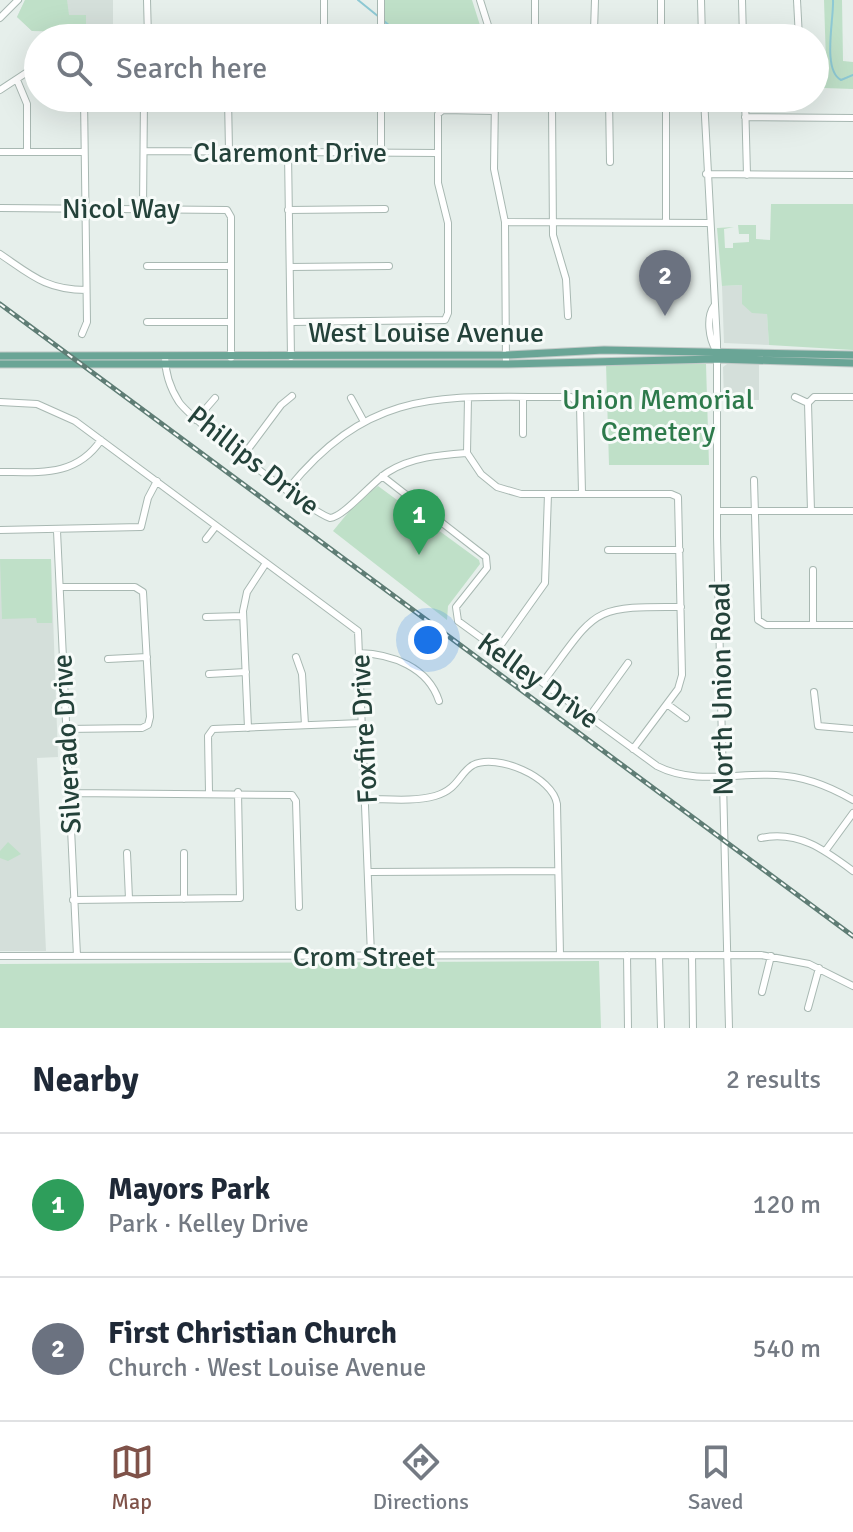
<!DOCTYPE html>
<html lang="en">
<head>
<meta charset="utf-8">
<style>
	:root { --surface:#fff; --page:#f6f6f7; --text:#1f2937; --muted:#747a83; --line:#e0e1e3; --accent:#7f5249 }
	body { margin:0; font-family:Signika,sans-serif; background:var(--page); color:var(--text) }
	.you { position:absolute; left:428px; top:640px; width:28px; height:28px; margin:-20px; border:6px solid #fff; border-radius:50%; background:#1a73e8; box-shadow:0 0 0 12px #1a73e833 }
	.badge { display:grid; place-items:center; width:52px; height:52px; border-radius:50%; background:var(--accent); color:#fff; font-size:26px; font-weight:700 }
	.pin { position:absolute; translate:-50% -66px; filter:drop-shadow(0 2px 4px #0008) }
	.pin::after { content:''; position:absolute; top:42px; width:28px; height:24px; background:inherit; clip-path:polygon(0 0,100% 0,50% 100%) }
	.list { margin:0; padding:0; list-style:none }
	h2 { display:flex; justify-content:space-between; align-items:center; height:104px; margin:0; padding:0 32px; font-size:34px }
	h2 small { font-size:26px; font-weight:400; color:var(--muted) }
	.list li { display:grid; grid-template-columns:52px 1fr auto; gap:24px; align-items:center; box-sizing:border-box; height:144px; padding:0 32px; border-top:2px solid var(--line) }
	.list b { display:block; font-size:30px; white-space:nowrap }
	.list p { margin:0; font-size:26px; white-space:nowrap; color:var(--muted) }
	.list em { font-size:26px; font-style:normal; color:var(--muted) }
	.icon { flex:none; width:44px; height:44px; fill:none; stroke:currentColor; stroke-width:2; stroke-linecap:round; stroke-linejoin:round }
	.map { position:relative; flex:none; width:853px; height:1028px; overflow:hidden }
	.search { position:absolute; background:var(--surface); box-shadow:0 8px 32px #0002; left:24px; right:24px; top:24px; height:88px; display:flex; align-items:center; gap:20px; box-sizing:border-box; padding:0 28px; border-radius:44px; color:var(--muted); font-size:30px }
	.sheet { height:392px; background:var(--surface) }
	nav { display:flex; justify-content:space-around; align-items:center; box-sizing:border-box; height:112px; border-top:2px solid var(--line); background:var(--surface); font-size:22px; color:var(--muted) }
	nav a { display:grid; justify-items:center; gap:4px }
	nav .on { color:var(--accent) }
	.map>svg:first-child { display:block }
</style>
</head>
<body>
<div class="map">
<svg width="853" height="1028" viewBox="0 0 853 1028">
	<rect width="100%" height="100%" fill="#e6efeb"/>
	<path fill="#d4dfda" d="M25,0H113V32L32,31L17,17Z
		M742,285L767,313L769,345L724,343L722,286Z
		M727,364H759V400H724L723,367Z
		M0,559H51L58,757L37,758L46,951H0Z"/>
	<path fill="#bfe0c8" d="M25,0H67L69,15H86V32L32,31L17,17Z
		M385,0H472L484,38H385Z
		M824,0H842L843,61L853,62V89L824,88V76L815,70V59L826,62Z
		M385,98H488V100L484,104Z
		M771,204H853V350L769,345L767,314L752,313L742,304V285L722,286L717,228L734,227L724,229L725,248H733V243L749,242V234H739L738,225H756V239L770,240Z
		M606,364H706L709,465H609Z
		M378,486L479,560L480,564L448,606L447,620L333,531L356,503Z
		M0,559H51L52,623H37L36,618L2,619Z
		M8,842L21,854L8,861L0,858V851Z
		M599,961L601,1028H0V964Z"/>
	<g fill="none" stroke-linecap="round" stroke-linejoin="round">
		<path stroke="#8ec9d4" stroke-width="2" d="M358,0L379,17
			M833,0C834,19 822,70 841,80L853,75
			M384,21L404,38"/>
		<defs>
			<path id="minor" d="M147,0L148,38
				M381,0V38
				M480,0L492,38
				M701,0L702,38
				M742,0L743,38
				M797,0L799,38
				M0,18L18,0
				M490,31H702
				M535,31V0
				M594,31L595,0
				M661,31V0
				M148,37H320L324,31V0
				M17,80L27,104V152
				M0,90L38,65
				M228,98L229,151
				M381,98V153
				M495,98L494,169L505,222L506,364
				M556,98L552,105L553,235L566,279L568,316
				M609,98L610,162
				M704,98L717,342V536L729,1028
				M745,98L747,175
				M745,117L853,118
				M144,151L437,153
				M0,152H83
				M288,153L291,357
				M706,174L853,175
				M0,208L227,210L231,217V358
				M143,208L144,98
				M288,210L385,209
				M505,222L709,223
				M666,223V98
				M0,254C31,275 46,290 86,290
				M147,266H231
				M290,267L389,266
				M714,306C706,317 709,339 716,350
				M147,322H231
				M292,322L445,320L448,313V223L438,183V114L443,110L495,111
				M82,334L87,322L84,98
				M165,356C165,372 170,388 179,402C193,421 308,510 330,518C344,517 372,482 388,472C412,457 440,455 467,453
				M523,397V434
				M795,397L808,403
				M351,398L363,420
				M468,398L467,453L481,474L497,487L521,494H671L678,497L682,675L678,689L633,749
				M0,402L37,404L75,421L358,631L371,955
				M808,403L811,511
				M808,403L814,397H853
				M196,420L215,398
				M243,456L281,405L292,396
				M0,472C40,472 76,477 101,440
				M382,476L486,557L487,568L456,607L458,621L657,766C694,785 736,773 776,775C804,776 829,786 853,800
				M754,480L758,620L766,625H853
				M288,489C374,383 447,398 571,397L580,405L582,493
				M717,511H853
				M0,530L141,527L148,498L157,481
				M57,531L77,956
				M206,539L216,526
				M608,550H680
				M813,570V625
				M60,587H135L143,592L150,717L148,725L142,728L66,729
				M206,617L243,616
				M498,649L545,583L548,494
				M359,653C392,654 428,667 439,701
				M296,657L302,674L305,725
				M108,659L147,657
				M209,674L246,672
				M543,682C597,610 589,606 681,607
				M814,692L818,726L853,729
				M667,704L686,718
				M589,717L628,663
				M248,728L243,611L247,592L266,563
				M209,792L208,736L213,729L362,723
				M70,793L292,795L296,801L299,907
				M366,799C388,799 413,802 435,796C459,789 459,773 473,765C497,753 553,777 557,804L560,955
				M761,838C798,830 825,850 853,871
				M826,850L853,813
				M127,853L129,899
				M184,853V899
				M370,872L557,871
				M73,900L240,898L238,792
				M627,955L628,1028
				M692,955L693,1028
				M0,956L761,955L809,964L853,986
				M659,956L661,1028
				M762,992L771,956
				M808,1008L819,968"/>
			<path id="major" d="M0,356L506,355L604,350L853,355
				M0,364H506L716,359L853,363"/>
		</defs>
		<use href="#minor" stroke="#a8b8b2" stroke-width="8"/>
		<use href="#major" stroke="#c2cac8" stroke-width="9"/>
		<use href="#minor" stroke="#fff" stroke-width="6"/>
		<use href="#major" stroke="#6aa596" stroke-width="7"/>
		<defs>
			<path id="rail" d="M0,304L853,936"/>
		</defs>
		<use href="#rail" stroke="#5f7d75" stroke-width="5"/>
		<use href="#rail" stroke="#f7fbf9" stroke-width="2" stroke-dasharray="6" stroke-linecap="butt"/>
	</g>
	<g text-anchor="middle" stroke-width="6" stroke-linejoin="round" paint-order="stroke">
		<g font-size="28" fill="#24423a" stroke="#f7fbf9">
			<text x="290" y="162">Claremont Drive</text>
			<text x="121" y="218">Nicol Way</text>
			<text x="426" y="342">West Louise Avenue</text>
			<text transform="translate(254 460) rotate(38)" y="10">Phillips Drive</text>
			<text transform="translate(539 680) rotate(36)" y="10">Kelley Drive</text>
			<text transform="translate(721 689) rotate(-91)" y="10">North Union Road</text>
			<text transform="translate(363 729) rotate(-93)" y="10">Foxfire Drive</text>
			<text transform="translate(66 744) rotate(-93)" y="10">Silverado Drive</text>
			<text x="364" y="966">Crom Street</text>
		</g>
		<g font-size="28" fill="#2d7a4b" stroke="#f7fbf9">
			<text x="658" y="409">Union Memorial<tspan x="658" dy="32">Cemetery</tspan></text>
		</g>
	</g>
</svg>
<div class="you"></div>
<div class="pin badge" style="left:419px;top:555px;background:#2e9e5b">1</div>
<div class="pin badge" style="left:665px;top:316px;background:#6b7280">2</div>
<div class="search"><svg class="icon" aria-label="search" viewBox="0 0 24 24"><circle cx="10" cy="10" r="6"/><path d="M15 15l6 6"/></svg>Search here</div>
</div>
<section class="sheet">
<h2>Nearby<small>2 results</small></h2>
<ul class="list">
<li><span class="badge" style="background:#2e9e5b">1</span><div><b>Mayors Park</b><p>Park · Kelley Drive</p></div><em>120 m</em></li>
<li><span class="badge" style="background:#6b7280">2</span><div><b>First Christian Church</b><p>Church · West Louise Avenue</p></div><em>540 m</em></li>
</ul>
</section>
<nav>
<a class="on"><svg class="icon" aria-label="map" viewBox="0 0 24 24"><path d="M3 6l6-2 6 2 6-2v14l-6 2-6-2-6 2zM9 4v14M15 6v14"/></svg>Map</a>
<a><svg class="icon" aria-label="directions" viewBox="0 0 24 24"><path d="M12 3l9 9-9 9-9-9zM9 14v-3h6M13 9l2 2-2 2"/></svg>Directions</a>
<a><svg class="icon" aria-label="saved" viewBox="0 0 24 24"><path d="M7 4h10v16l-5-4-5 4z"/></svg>Saved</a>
</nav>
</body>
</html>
